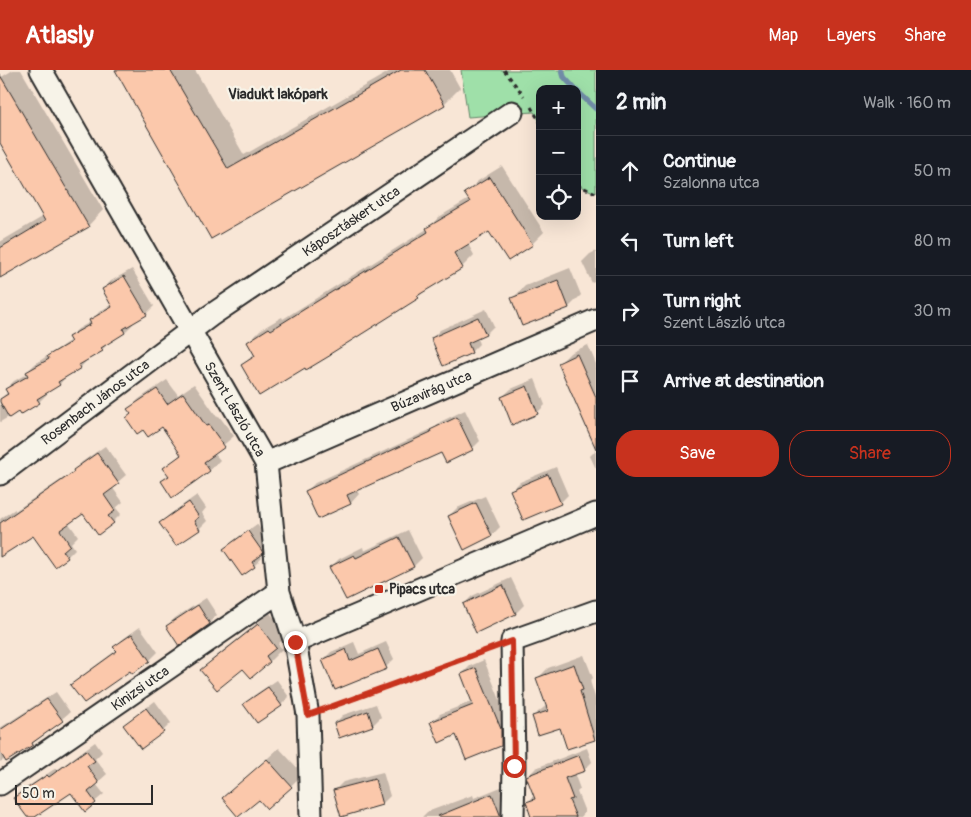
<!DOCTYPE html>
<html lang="en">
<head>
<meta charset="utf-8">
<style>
	:root { --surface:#171b24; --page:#20242c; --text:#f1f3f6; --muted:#9ea1a6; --line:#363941; --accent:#c8321e }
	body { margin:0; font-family:Pangolin,sans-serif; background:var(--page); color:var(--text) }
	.controls { position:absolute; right:15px; top:15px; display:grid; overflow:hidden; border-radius:10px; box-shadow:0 5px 20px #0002 }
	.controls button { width:45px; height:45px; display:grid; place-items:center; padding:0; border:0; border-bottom:1px solid var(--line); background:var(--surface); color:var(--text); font:25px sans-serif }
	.scale { position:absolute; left:15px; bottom:12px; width:138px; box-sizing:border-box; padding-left:5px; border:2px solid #2b2b2b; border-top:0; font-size:14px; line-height:18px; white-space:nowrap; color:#2b2b2b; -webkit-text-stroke:4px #f7f3e8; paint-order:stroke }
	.stop { position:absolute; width:15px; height:15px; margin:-11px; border:4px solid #c8321e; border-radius:50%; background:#fff }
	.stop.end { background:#c8321e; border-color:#fff; box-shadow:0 1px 5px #0008 }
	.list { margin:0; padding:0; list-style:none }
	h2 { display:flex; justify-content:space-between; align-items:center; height:65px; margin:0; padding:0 20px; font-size:21px }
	h2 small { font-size:16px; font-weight:400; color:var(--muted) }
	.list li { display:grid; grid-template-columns:32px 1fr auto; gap:15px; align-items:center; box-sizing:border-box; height:70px; padding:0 20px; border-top:1px solid var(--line) }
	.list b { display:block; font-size:19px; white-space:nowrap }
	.list p { margin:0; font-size:16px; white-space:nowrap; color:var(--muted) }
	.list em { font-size:16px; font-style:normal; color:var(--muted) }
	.actions { display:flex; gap:10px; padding:15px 20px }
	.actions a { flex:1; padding:11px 0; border:1px solid var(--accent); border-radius:20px; text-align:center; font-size:18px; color:var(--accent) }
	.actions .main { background:var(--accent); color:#fff }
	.icon { flex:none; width:28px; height:28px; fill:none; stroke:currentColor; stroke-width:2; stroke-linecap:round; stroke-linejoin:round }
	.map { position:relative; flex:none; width:596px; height:747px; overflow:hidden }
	header { display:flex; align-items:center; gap:30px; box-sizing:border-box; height:70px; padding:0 25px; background:var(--accent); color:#fff }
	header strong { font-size:24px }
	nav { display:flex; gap:28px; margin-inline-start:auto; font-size:18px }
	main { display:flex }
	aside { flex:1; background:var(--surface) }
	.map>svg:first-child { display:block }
</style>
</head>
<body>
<header>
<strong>Atlasly</strong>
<nav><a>Map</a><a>Layers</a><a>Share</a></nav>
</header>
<main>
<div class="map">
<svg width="596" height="747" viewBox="0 0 596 747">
	<rect width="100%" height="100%" fill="#f8e6d6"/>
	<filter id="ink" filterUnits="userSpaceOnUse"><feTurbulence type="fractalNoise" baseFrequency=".02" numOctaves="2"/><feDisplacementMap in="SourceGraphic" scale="10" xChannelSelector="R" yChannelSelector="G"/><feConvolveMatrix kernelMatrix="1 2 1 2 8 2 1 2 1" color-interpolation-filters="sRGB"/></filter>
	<g filter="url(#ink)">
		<path fill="#9fe0a9" stroke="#65866a" d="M461,0H596V123L577,115V19H540V52L534,42L468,47Z"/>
		<path fill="#0003" d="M13,0H21L103,140L88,156L0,207V172L44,146L0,71V8Z
			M116,0H195L244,85L392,0H450L460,18L444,34L212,167Z
			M502,96L544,162L532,174L508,189L490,161L468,174L474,185L462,197L428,218L418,227L335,279L330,284L306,297L243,295L255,283L248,272L260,260L282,247L283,249L427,159L439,147L469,129L466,123L478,111Z
			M596,181V211L592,213L582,192L590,184Z
			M570,198L581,225L569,237L513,228L525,216Z
			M132,199L154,236L146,244L131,252L133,254L125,262L110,271L102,280L88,289L81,297L67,305L60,314L46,323L47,324L39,332L19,341L0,352V329L8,322L6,319L14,311L28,303L27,302L35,294L71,270L70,267L78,259L92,251L99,242L112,234L103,219L111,211Z
			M486,239L494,256L486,264L477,268L479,274L471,282L432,268L440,260Z
			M588,275L596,294V379L560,293L570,283Z
			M535,309L545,335L537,343L502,327L511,319Z
			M167,310L178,325L194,314L217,347L219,346L234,366L214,383L220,390L210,400L173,426L162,411L169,404L165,398L182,383L163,356L132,344L129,339L139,329Z
			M465,340L480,371L472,379L442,381L356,419L359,424L351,433L319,447L307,421L315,413L436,357L440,352Z
			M105,376L126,405L112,417L123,432L116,438L121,444L113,452L83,442L68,452L78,466L71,473L75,479L67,487L33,464L0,485V449L15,439V441L74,401L82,392Z
			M596,380V399L590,386Z
			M556,397L568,425L560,433L512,420L520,412Z
			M197,425L206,438L202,443L207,451L199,459L176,475L161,453L169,445Z
			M485,426L500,457L492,465L464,478L449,446L457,438Z
			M257,454L270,475L260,485L262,488L254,496L225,479L233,471Z
			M408,460L422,488L414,496L346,528L331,497L339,489L363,477L364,481Z
			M511,508L524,535L516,543L477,561L464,534L472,526Z
			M206,528L217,545L209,553L167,556L175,548Z
			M270,543L288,565L278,574L282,579L270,591L251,606L244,597L202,600L214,588Z
			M140,557L158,582L150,590L133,602L130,599L72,615L80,607L117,580L115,577L123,569Z
			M354,572L359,584L386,572L394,589L386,597L323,590L331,582Z
			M584,585L593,608L590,611L596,630V667L594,669L533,646L547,635L537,609L548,598Z
			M484,590L508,650L509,667L500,675L457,664L432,652L440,644L473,631L462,604L470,596Z
			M277,610L289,627L281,635L245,634L253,626Z
			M56,622L70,642L32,674L0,692V658Z
			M155,631L171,653L163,661L124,655Z
			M376,634L381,647L373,655L340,666L335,653L343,645Z
			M95,672L102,682L95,689L107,704L96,714L104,724L85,740L71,721L33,747H28L15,728L23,720L56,698L57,700Z
			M279,678L303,704L268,738L259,728L236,717Z
			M587,678L592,692L584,700L574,703L580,719L577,722L585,742L581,747H531L532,746L527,733L535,725L528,706L536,698Z
			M383,702L390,726L382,734L335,720L343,712Z
			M501,717L508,739L500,747H422L427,742L473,725L474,728Z"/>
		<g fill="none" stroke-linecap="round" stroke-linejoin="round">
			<path stroke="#718da8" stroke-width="5.5" d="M562,0L564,7L575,19
				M577,21L596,39"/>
		</g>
		<path fill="#fbc8ab" stroke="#2b2b2b" d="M115,0H170L228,99L401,0H425L445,35L211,169Z
			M0,5L89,157L0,208V178L45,151L0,73Z
			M490,107L533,175L508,191L489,162L454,183L463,198L417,226L419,228L330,284L331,285L306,300L305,298L259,326L241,295L255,286L247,272L269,258L271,260L428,162L426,158L470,132L464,123Z
			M124,206L147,245L123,259L125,263L101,278L103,281L79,295L81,298L58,312L60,315L37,329L40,333L20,345L18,342L9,348L0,332V329L8,324L5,319L28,306L26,302L49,289L47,286L71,272L68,267L91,254L89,250L112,237L102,219Z
			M558,210L569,238L522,256L511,228Z
			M478,247L486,265L468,273L472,283L443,296L431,268Z
			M577,284L596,327V379L558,293Z
			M527,316L538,344L512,355L501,327Z
			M157,319L167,334L183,323L206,356L209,355L225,377L204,392L210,401L172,428L161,411L169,406L163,398L181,385L162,357L148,367L143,360L137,364L126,348L131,344L127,339Z
			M457,347L473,380L446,393L441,383L347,425L351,434L318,449L305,421L431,362L430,360Z
			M97,383L119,414L104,425L115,441L108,446L114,453L98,465L83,444L60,460L70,475L63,481L68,488L55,497L33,466L0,487V453L74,402L73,400Z
			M548,404L561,434L523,450L510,420Z
			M189,432L199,447L194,451L200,460L176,476L159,453Z
			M476,433L492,466L464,480L448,446Z
			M248,461L262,481L263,484L252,492L255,497L242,506L223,479Z
			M399,467L414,497L346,530L329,497L354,485L356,488Z
			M503,515L516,544L476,563L463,534Z
			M198,535L210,554L179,576L166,556Z
			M258,554L276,578L266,586L270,592L251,608L243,599L217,620L200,600Z
			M132,564L150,591L132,604L130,601L84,633L70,615L117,581L113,577Z
			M346,579L350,591L378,579L387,599L335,620L322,590Z
			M574,594L583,620L580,621L595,670L567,679L560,658L538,665L532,646L548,641L536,608Z
			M476,598L501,659V676L466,690L456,665L439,673L430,652L473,635L461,604Z
			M268,617L282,636L257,653L243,634Z
			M47,629L63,651L32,673L33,675L6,692L0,682V660Z
			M146,638L164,662L141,679L123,655Z
			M368,641L373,656L339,668L334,653Z
			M86,680L95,691L87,696L99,713L88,722L96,733L85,742L71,723L35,747H27L13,728L47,705L49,707Z
			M579,685L585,701L565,708L573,729L569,730L576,747H531L526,732L535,729L526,706Z
			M267,689L292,717L267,739L259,730L238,747L222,728Z
			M375,709L382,735L341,747L333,720Z
			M492,724L501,747H438V746Z"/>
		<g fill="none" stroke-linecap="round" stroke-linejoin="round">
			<defs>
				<path id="minor" d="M41,0L266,393L279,522L295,572L308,645L311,747
					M266,393L596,250
					M0,404L210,246L512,42
					M295,572L596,444
					M0,714L279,522
					M513,747L514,696L512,571L596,541"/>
			</defs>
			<use href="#minor" stroke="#2b2b2b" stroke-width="25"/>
			<path stroke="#2b2b2b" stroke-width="3" stroke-dasharray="4 4" stroke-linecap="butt" d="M504,0L524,26
				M531,37L540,52
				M577,115L596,123
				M325,639L493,578"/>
			<use href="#minor" stroke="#f7f3e8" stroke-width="21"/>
		</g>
	</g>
	<g fill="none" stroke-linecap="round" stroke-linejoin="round" filter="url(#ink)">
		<path stroke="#c8321e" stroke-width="6" d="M295,572L308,645L512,571L514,696"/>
	</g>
	<rect fill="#c8321e" stroke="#f7f3e8" stroke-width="2" x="374" y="514" width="10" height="10" rx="2.5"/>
	<g text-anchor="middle" stroke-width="4.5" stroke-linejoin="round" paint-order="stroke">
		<g font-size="14" fill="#2b2b2b" stroke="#f7f3e8">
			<text transform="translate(351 151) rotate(-34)" y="5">Káposztáskert utca</text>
			<text transform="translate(431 321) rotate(-23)" y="5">Búzavirág utca</text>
			<text transform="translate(95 332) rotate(-37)" y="5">Rosenbach János utca</text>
			<text transform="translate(235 339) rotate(60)" y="5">Szent László utca</text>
			<text transform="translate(140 618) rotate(-35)" y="5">Kinizsi utca</text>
		</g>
		<g font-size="14" font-weight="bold" fill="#2b2b2b" stroke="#f7f3e8" text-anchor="start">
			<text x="389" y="524">Pipacs utca</text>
		</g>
		<g font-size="15" font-weight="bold" fill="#2b2b2b" stroke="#f7f3e8">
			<text x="278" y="29">Viadukt lakópark</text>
		</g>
	</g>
</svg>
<div class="controls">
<button>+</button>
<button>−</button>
<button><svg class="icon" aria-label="locate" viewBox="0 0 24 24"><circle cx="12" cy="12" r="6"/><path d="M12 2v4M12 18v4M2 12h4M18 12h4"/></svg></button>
</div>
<div class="scale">50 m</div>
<div class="stop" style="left:514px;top:696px"></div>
<div class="stop end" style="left:295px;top:572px"></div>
</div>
<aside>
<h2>2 min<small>Walk · 160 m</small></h2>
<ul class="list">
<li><svg class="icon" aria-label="ahead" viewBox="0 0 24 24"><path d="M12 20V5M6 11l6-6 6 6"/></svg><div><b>Continue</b><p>Szalonna utca</p></div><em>50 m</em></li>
<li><svg class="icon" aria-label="left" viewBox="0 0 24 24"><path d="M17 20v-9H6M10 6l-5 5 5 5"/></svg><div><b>Turn left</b></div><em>80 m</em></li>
<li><svg class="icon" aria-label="right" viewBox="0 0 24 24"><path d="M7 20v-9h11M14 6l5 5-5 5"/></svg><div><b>Turn right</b><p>Szent László utca</p></div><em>30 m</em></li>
<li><svg class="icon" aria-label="arrive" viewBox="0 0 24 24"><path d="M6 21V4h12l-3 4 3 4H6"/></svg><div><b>Arrive at destination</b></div></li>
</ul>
<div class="actions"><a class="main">Save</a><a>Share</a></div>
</aside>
</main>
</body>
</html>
